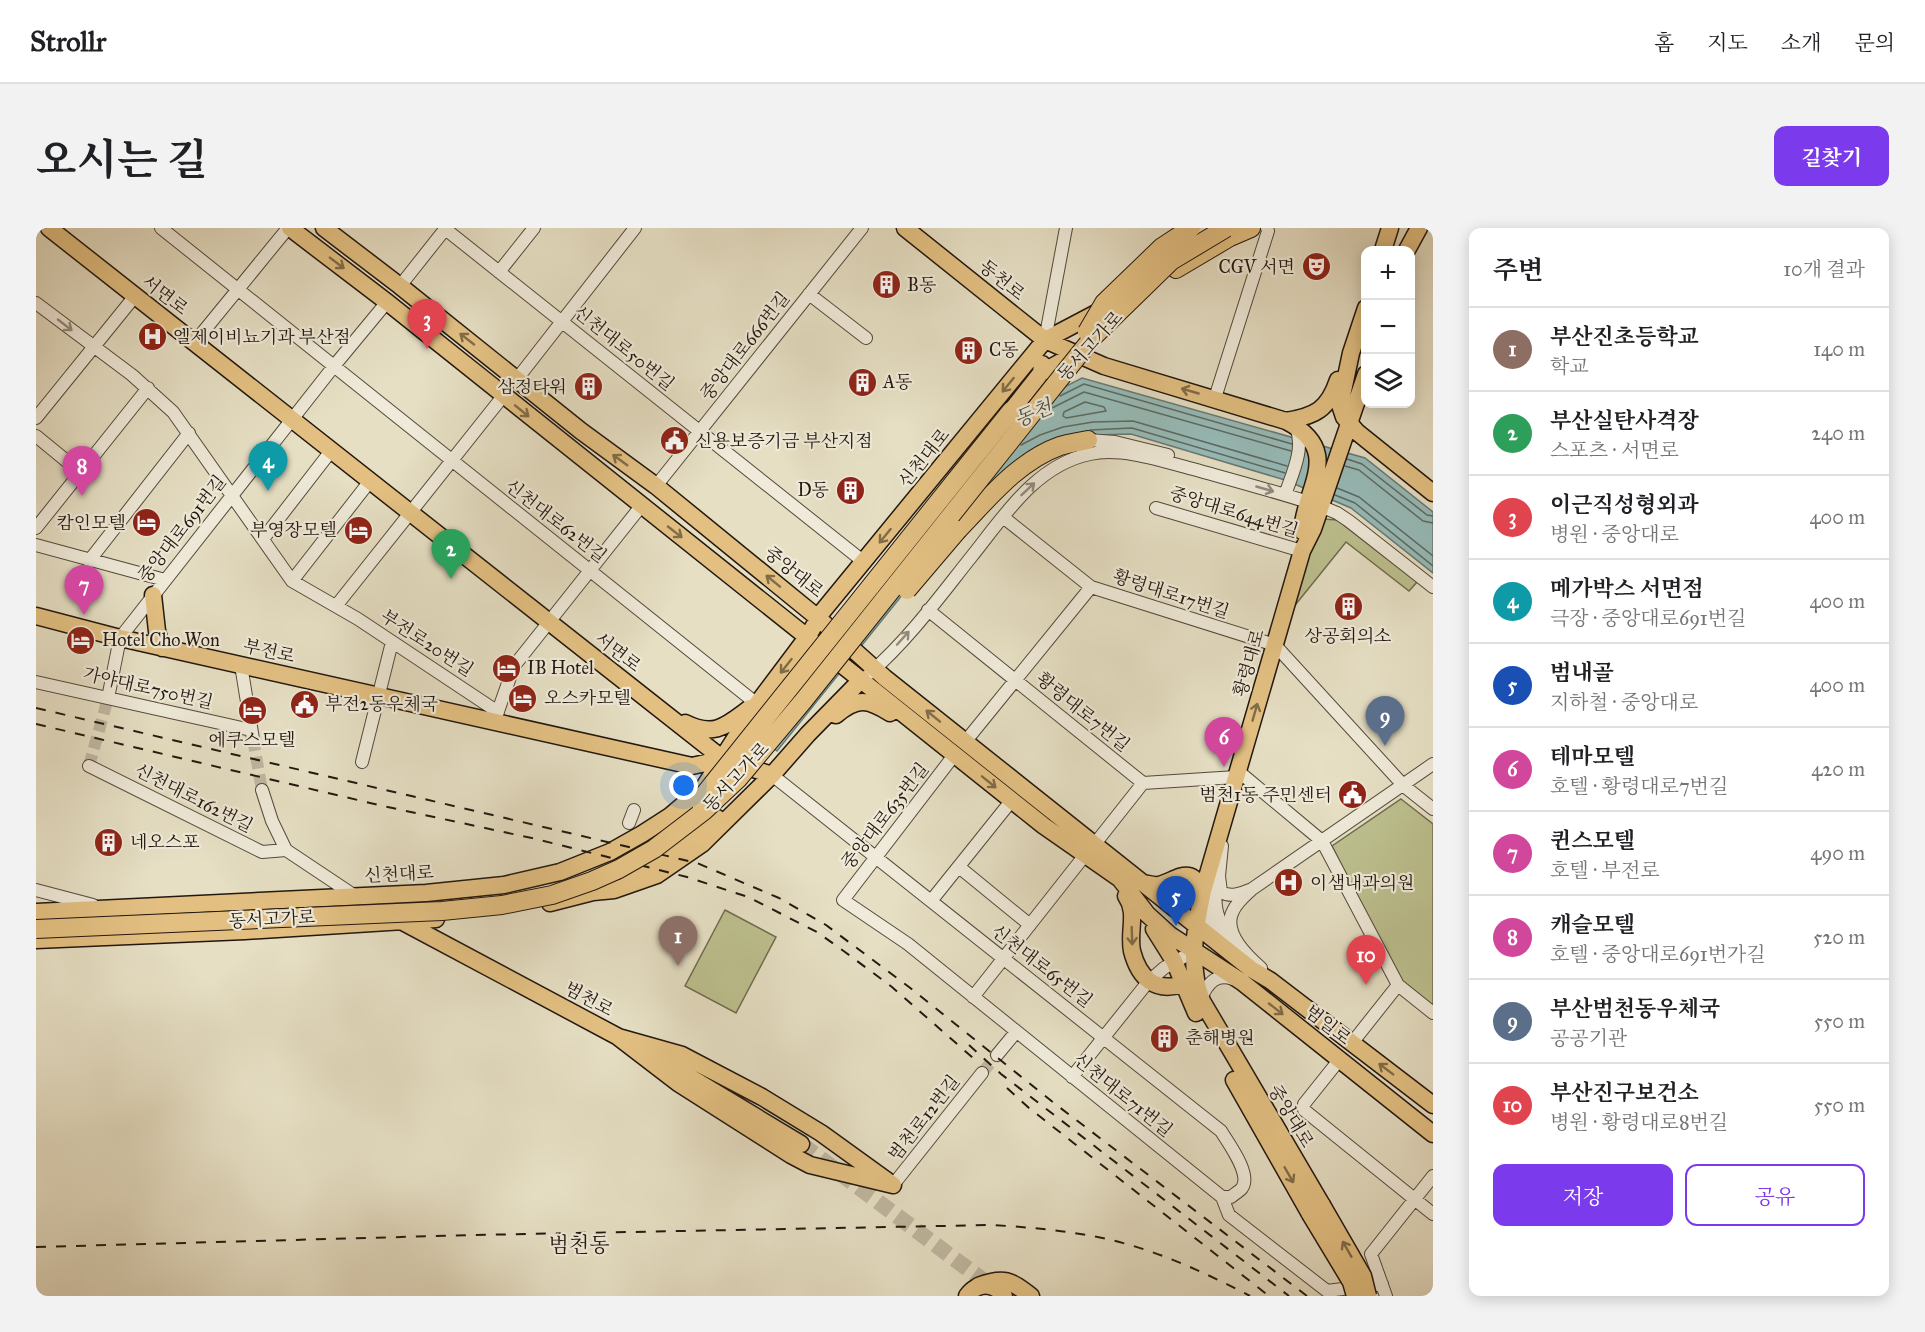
<!DOCTYPE html>
<html lang="ko">
<head>
<meta charset="utf-8">
<style>
	:root { --surface:#fff; --page:#f2f2f2; --text:#202124; --muted:#757577; --line:#e0e0e0; --accent:#7c3aed }
	body { margin:0; font-family:"IM FELL Great Primer","Noto Serif KR",serif; background:var(--page); color:var(--text) }
	.controls { position:absolute; right:18px; top:18px; display:grid; overflow:hidden; border-radius:12px; box-shadow:0 3px 15px #0003 }
	.controls button { width:54px; height:54px; display:grid; place-items:center; padding:0; border:0; border-bottom:2px solid var(--line); background:var(--surface); color:var(--text); font:30px sans-serif }
	.you { position:absolute; left:648px; top:558px; width:21px; height:21px; margin:-15px; border:4px solid #fff; border-radius:50%; background:#1a73e8; box-shadow:0 0 0 9px #1a73e833 }
	.badge { display:grid; place-items:center; width:39px; height:39px; border-radius:50%; background:var(--accent); color:#fff; font-size:20px; font-weight:700 }
	.pin { position:absolute; translate:-50% -50px; filter:drop-shadow(0 2px 3px #0008) }
	.pin::after { content:''; position:absolute; top:32px; width:21px; height:18px; background:inherit; clip-path:polygon(0 0,100% 0,50% 100%) }
	.list { margin:0; padding:0; list-style:none }
	h2 { display:flex; justify-content:space-between; align-items:center; height:78px; margin:0; padding:0 24px; font-size:26px }
	h2 small { font-size:20px; font-weight:400; color:var(--muted) }
	.list li { display:grid; grid-template-columns:39px 1fr auto; gap:18px; align-items:center; box-sizing:border-box; height:84px; padding:0 24px; border-top:2px solid var(--line) }
	.list b { display:block; font-size:22px; white-space:nowrap }
	.list p { margin:0; font-size:20px; white-space:nowrap; color:var(--muted) }
	.list em { font-size:20px; font-style:normal; color:var(--muted) }
	.actions { display:flex; gap:12px; padding:18px 24px }
	.actions a { flex:1; padding:14px 0; border:2px solid var(--accent); border-radius:12px; text-align:center; font-size:21px; color:var(--accent) }
	.actions .main { background:var(--accent); color:#fff }
	.icon { flex:none; width:33px; height:33px; fill:none; stroke:currentColor; stroke-width:2; stroke-linecap:round; stroke-linejoin:round }
	.map { position:relative; flex:none; width:1397px; height:1068px; overflow:hidden; border-radius:12px }
	header { display:flex; align-items:center; gap:36px; box-sizing:border-box; height:84px; padding:0 30px; background:var(--surface); border-bottom:2px solid var(--line) }
	header strong { font-size:28px }
	nav { display:flex; gap:33px; margin-inline-start:auto; font-size:21px }
	.intro { display:flex; align-items:center; justify-content:space-between; box-sizing:border-box; height:144px; padding:0 36px }
	h1 { margin:0; font-size:42px }
	.button { padding:15px 27px; border-radius:12px; background:var(--accent); color:#fff; font-size:21px; font-weight:700 }
	main { display:flex; gap:36px; padding:0 36px }
	aside { flex:1; background:var(--surface); border-radius:12px; box-shadow:0 3px 15px #0003 }
	.map>svg:first-child { display:block }
</style>
</head>
<body>
<header>
<strong>Strollr</strong>
<nav><a>홈</a><a>지도</a><a>소개</a><a>문의</a></nav>
</header>
<div class="intro"><h1>오시는 길</h1><a class="button">길찾기</a></div>
<main>
<div class="map">
<svg width="1397" height="1068" viewBox="0 0 1397 1068">
	<rect width="100%" height="100%" fill="#e6dfc4"/>
	<filter id="stains"><feTurbulence type="fractalNoise" baseFrequency=".00333" numOctaves="4"/><feColorMatrix values="0 0 0 0 .2 0 0 0 0 .09 0 0 0 0 .02 0 0 0 .5 -.17"/></filter>
	<radialGradient id="worn" r=".72"><stop offset=".6" stop-color="#630" stop-opacity="0"/><stop offset="1" stop-color="#630" stop-opacity=".3"/></radialGradient>
	<path fill="#bdc08f" stroke="#706c4f" stroke-width="1.5" d="M1287,291L1301,292L1381,354L1373,363L1310,314L1256,381L1277,309Z
		M1365,571L1397,596V780L1364,754L1296,618Z
		M689,682L740,709L700,785L649,758Z"/>
	<path fill="#97bcb9" stroke="#687a75" stroke-width="1.5" d="M1046,150L1329,230L1397,284V345L1315,280L1249,252L1095,206L1058,207L1029,213L924,295L741,523L708,497L803,387L950,199Z"/>
	<g fill="none" stroke-linecap="round" stroke-linejoin="round">
		<path stroke="#5c6a64" stroke-width="1.5" d="M1024,168L1048,156L1256,216
			M1049,174L1068,179L1070,183L1030,190L1027,188L1028,184Z
			M1012,182L1048,164L1255,223
			M1054,202L1096,200L1249,245
			M985,217L1004,207L1027,199L1057,194L1097,193L1251,238
			M1311,231L1326,236L1391,287L1397,288
			M1309,238L1323,242L1387,293L1397,295
			M1301,260L1323,269L1397,328
			M1299,267L1319,275L1397,338"/>
		<path stroke="#bfb7a0" stroke-width="12" stroke-dasharray="12 6" stroke-linecap="butt" d="M217,511L226,562
			M53,538L72,470
			M946,845L961,827"/>
		<path stroke="#bfb7a0" stroke-width="16" stroke-dasharray="16 8" stroke-linecap="butt" d="M765,916L960,1062"/>
		<defs>
			<path id="minor" d="M125,0L721,476
				M408,0L828,334
				M463,44L498,0
				M364,58L410,0
				M773,66L830,110
				M0,75L96,147L137,184L256,353L322,391L462,484
				M1009,112L1030,0
				M158,115L252,0
				M481,151L599,0
				M1179,170L1232,3L1231,0
				M0,190L99,68
				M0,208L44,244
				M1052,212L1079,214L1132,227
				M620,258L826,0
				M1249,267C1256,246 1269,221 1260,199
				M1120,280L1266,323
				M967,289L1055,359L1239,417L1368,558L1397,581
				M0,300L112,160
				M227,311L295,223
				M0,317L129,352
				M53,333L153,205
				M256,353L334,253
				M300,378L468,167
				M892,382L1107,555L1200,549
				M205,437L217,511
				M834,445C873,411 904,368 936,328C968,288 1000,237 1054,226C1085,219 1127,233 1157,241C1200,253 1242,264 1284,278L1301,285L1313,293L1397,359
				M0,454L215,502
				M72,470L84,410L298,138L351,74
				M460,489L478,438L606,277
				M929,514L1055,359
				M919,526L807,672L872,716L1186,969L1193,987L1291,1063L1346,1056
				M326,534L356,414
				M53,538L226,624L250,622
				M1202,543L1286,613L1362,757L1397,785
				M736,547L1185,903C1192,915 1216,946 1206,960C1204,963 1198,966 1195,969H1186
				M226,562L236,593L250,622L319,668
				M593,595L598,582
				M1058,617L1107,555
				M1186,618L1183,648L1185,664C1196,670 1206,665 1216,661C1210,667 1201,674 1197,683C1186,704 1210,727 1225,740
				M923,639L994,697
				M1181,654C1177,675 1180,693 1195,710
				M1216,661L1397,536
				M0,662L57,677
				M895,673L976,572
				M1177,674L1174,698L1182,711
				M937,769L1049,627
				M1165,770C1172,755 1180,745 1197,751
				M1316,815L1362,757
				M961,827L980,804
				M1304,831L1268,876V882L1397,986
				M1036,849L1112,754L1128,740L1158,723
				M857,957L946,845
				M1350,1068L1335,1026L1397,948"/>
			<path id="major" d="M13,0L687,531L736,547
				M254,0L351,74L1008,598L1084,651L1111,686L1134,707L1206,754L1397,906
				M288,0L364,58L545,203L620,258L782,390L849,450L1215,741L1235,753L1397,877
				M869,0L1009,112L1068,138L1250,193C1308,223 1269,258 1266,303
				M1347,22L1354,0
				M1371,22L1383,0
				M1330,80L1315,125L1304,177L1308,189L1321,204L1397,265
				M1005,145L1046,122
				M975,183L1005,145L1006,136
				M1250,193C1279,188 1292,182 1302,152
				M117,367L121,403L126,420
				M0,388L84,410L656,538L687,531
				M800,487C821,469 832,471 854,485
				M649,495C679,510 691,497 714,480
				M592,648C624,634 653,611 681,590
				M1108,655C1113,656 1118,658 1123,657C1142,652 1154,636 1167,663
				M1090,668C1102,685 1092,703 1096,723C1103,750 1119,765 1147,756
				M514,675L557,664L578,662L621,647L666,616L736,547L772,506L826,451
				M0,684L390,665L468,657L524,644L574,624L606,606L634,588L668,559L721,476L772,408L786,384L1009,112L1066,82
				M367,694L590,813
				M1118,701L1138,733L1160,785
				M0,712L209,703L400,691
				M582,809L646,827L726,869L785,905L857,957L774,937L755,927L642,855Z
				M624,831L765,916
				M1198,852L1274,986
				M1286,977L1166,773C1152,737 1159,700 1167,663L1266,323L1277,301L1330,146
				M942,1058C968,1048 974,1052 995,1068
				M931,1068C941,1054 958,1054 968,1068"/>
			<path id="highway" d="M1140,41L1194,9L1215,0
				M922,302C952,271 982,233 1024,218C1033,215 1043,214 1052,212"/>
		</defs>
		<use href="#minor" stroke="#53493c" stroke-width="14"/>
		<use href="#major" stroke="#22170f" stroke-width="19"/>
		<use href="#highway" stroke="#22170f" stroke-width="20"/>
		<use href="#minor" stroke="#efead9" stroke-width="12"/>
		<use href="#major" stroke="#e3c082" stroke-width="16"/>
		<use href="#highway" stroke="#e3c082" stroke-width="18"/>
		<path stroke="#22170f" stroke-width="2" stroke-dasharray="10 10" stroke-linecap="butt" d="M0,480L661,635L743,670L790,697L873,759L1018,875L1271,1068
			M0,496L347,578L500,611L651,649L712,669L781,704L809,724L856,759L937,830
			M933,817L965,846L1253,1068
			M971,860L993,880L1233,1068
			M0,1019L438,1007L956,997C990,999 1023,1002 1056,1008C1112,1018 1164,1042 1214,1068"/>
		<defs>
			<path id="major-bridge" d="M1286,977L1327,1048L1332,1068
				M1274,986L1315,1054L1319,1068"/>
			<path id="highway-bridge" d="M1051,104L1068,75L1126,19L1155,0
				M871,362L922,302
				M663,573L975,183
				M0,701L406,683L466,677L516,667L556,653L583,641L618,621L669,582L702,551L768,472L1057,109L1135,33L1190,0"/>
		</defs>
		<use href="#major-bridge" stroke="#22170f" stroke-width="19" stroke-linecap="butt"/>
		<use href="#highway-bridge" stroke="#22170f" stroke-width="20" stroke-linecap="butt"/>
		<use href="#major-bridge" stroke="#e3c082" stroke-width="16"/>
		<use href="#highway-bridge" stroke="#e3c082" stroke-width="18"/>
	</g>
	<defs><path id="oneway-shaft" d="M-6 0H5M1.5-3L5.5 0L1.5 3" fill="none" stroke-width="1.6" stroke-linecap="round" stroke-linejoin="round" transform="scale(1.5)"/></defs>
	<g stroke="#826c48">
		<use href="#oneway-shaft" transform="translate(301 35) rotate(37)"/>
		<use href="#oneway-shaft" transform="translate(431 111) rotate(-142)"/>
		<use href="#oneway-shaft" transform="translate(972 157) rotate(129)"/>
		<use href="#oneway-shaft" transform="translate(1154 163) rotate(-164)"/>
		<use href="#oneway-shaft" transform="translate(486 183) rotate(39)"/>
		<use href="#oneway-shaft" transform="translate(584 232) rotate(-144)"/>
		<use href="#oneway-shaft" transform="translate(639 304) rotate(38)"/>
		<use href="#oneway-shaft" transform="translate(849 308) rotate(129)"/>
		<use href="#oneway-shaft" transform="translate(737 353) rotate(-141)"/>
		<use href="#oneway-shaft" transform="translate(750 438) rotate(128)"/>
		<use href="#oneway-shaft" transform="translate(1219 484) rotate(-74)"/>
		<use href="#oneway-shaft" transform="translate(897 488) rotate(-141)"/>
		<use href="#oneway-shaft" transform="translate(953 554) rotate(39)"/>
		<use href="#oneway-shaft" transform="translate(1096 708) rotate(88)"/>
		<use href="#oneway-shaft" transform="translate(1240 781) rotate(38)"/>
		<use href="#oneway-shaft" transform="translate(1350 841) rotate(-143)"/>
		<use href="#oneway-shaft" transform="translate(1253 947) rotate(60)"/>
		<use href="#oneway-shaft" transform="translate(1311 1021) rotate(-120)"/>
	</g>
	<g stroke="#938b7e">
		<use href="#oneway-shaft" transform="translate(29 97) rotate(38)"/>
		<use href="#oneway-shaft" transform="translate(992 261) rotate(-43)"/>
		<use href="#oneway-shaft" transform="translate(1229 261) rotate(16)"/>
		<use href="#oneway-shaft" transform="translate(867 410) rotate(-48)"/>
	</g>
	<defs>
		<symbol id="theatre-disc" viewBox="-11 -11 22 22"><circle r="9.5" fill="#8f2418" stroke="#efead9"/><path d="M-5-5.5Q0-4 5-5.5V0Q5 5 0 6Q-5 5-5 0ZM-3.3-2.5H-1v1.5H-3.3ZM1-2.5H3.3v1.5H1ZM-2.8 1Q0 5.5 2.8 1Z" fill="#fff"/></symbol>
		<symbol id="building-disc" viewBox="-11 -11 22 22"><circle r="9.5" fill="#8f2418" stroke="#efead9"/><path d="M-4-6H4V6H1V3H-1V6H-4ZM-2.5-4.3h1.7v1.8h-1.7ZM.8-4.3h1.7v1.8H.8ZM-2.5-1h1.7V.8h-1.7ZM.8-1h1.7V.8H.8Z" fill="#fff"/></symbol>
		<symbol id="hospital-disc" viewBox="-11 -11 22 22"><circle r="9.5" fill="#8f2418" stroke="#efead9"/><path d="M-5-5h3v3.5h4V-5h3V5h-3V1.5h-4V5h-3Z" fill="#fff"/></symbol>
		<symbol id="civic-disc" viewBox="-11 -11 22 22"><circle r="9.5" fill="#8f2418" stroke="#efead9"/><path d="M-.6-6.5H3V-4.5H.6V-3L4-1V1h2V6H-6V1h2V-1L-.6-3ZM-1.2 2.5V6h2.4V2.5Z" fill="#fff"/></symbol>
		<symbol id="hotel-disc" viewBox="-11 -11 22 22"><circle r="9.5" fill="#8f2418" stroke="#efead9"/><path d="M-6-4.5h1.5V1H6V5H4.5V3h-9V5H-6ZM-4 0a1.8 1.8 0 1 1 3.6 0ZM.5 0V-2.5h3Q6-2.5 6 0Z" fill="#fff"/></symbol>
	</defs>
	<g fill-rule="evenodd">
		<use href="#theatre-disc" x="1264" y="22" width="33" height="33"/>
		<use href="#building-disc" x="834" y="40" width="33" height="33"/>
		<use href="#hospital-disc" x="100" y="92" width="33" height="33"/>
		<use href="#building-disc" x="916" y="106" width="33" height="33"/>
		<use href="#building-disc" x="810" y="138" width="33" height="33"/>
		<use href="#building-disc" x="536" y="142" width="33" height="33"/>
		<use href="#civic-disc" x="622" y="196" width="33" height="33"/>
		<use href="#building-disc" x="798" y="246" width="33" height="33"/>
		<use href="#hotel-disc" x="94" y="278" width="33" height="33"/>
		<use href="#hotel-disc" x="306" y="286" width="33" height="33"/>
		<use href="#building-disc" x="1296" y="362" width="33" height="33"/>
		<use href="#hotel-disc" x="28" y="396" width="33" height="33"/>
		<use href="#hotel-disc" x="454" y="424" width="33" height="33"/>
		<use href="#hotel-disc" x="470" y="454" width="33" height="33"/>
		<use href="#civic-disc" x="252" y="460" width="33" height="33"/>
		<use href="#hotel-disc" x="200" y="466" width="33" height="33"/>
		<use href="#civic-disc" x="1300" y="550" width="33" height="33"/>
		<use href="#building-disc" x="56" y="598" width="33" height="33"/>
		<use href="#hospital-disc" x="1236" y="638" width="33" height="33"/>
		<use href="#building-disc" x="1112" y="794" width="33" height="33"/>
	</g>
	<g text-anchor="middle" stroke-width="4.5" stroke-linejoin="round" paint-order="stroke">
		<g font-size="18" fill="#22170f" stroke="#efead9" text-anchor="start">
			<text x="1259" y="45" text-anchor="end">CGV 서면</text>
			<text x="871" y="63">B동</text>
			<text x="137" y="115">엘제이비뇨기과 부산점</text>
			<text x="953" y="128">C동</text>
			<text x="847" y="160">A동</text>
			<text x="531" y="165" text-anchor="end">삼정타워</text>
			<text x="659" y="219">신용보증기금 부산지점</text>
			<text x="793" y="268" text-anchor="end">D동</text>
			<text x="90" y="301" text-anchor="end">캄인모텔</text>
			<text x="301" y="308" text-anchor="end">부영장모텔</text>
			<text x="1312" y="414" text-anchor="middle">상공회의소</text>
			<text x="66" y="418">Hotel Cho Won</text>
			<text x="491" y="446">IB Hotel</text>
			<text x="508" y="476">오스카모텔</text>
			<text x="289" y="482">부전2동우체국</text>
			<text x="216" y="518" text-anchor="middle">에쿠스모텔</text>
			<text x="1296" y="573" text-anchor="end">범천1동 주민센터</text>
			<text x="94" y="620">네오스포</text>
			<text x="1274" y="661">이샘내과의원</text>
			<text x="1149" y="816">춘해병원</text>
		</g>
		<g font-size="18" fill="#22170f" stroke="#efead9">
			<text transform="translate(966 52) rotate(39)" y="6">동천로</text>
			<text transform="translate(129 67) rotate(38)" y="6">서면로</text>
			<text transform="translate(709 118) rotate(-52)" y="6">중앙대로666번길</text>
			<text transform="translate(1054 118) rotate(-48)" y="6">동서고가로</text>
			<text transform="translate(588 120) rotate(39)" y="6">신천대로50번길</text>
			<text transform="translate(888 230) rotate(-51)" y="6">신천대로</text>
			<text transform="translate(1198 284) rotate(17)" y="6">중앙대로644번길</text>
			<text transform="translate(520 293) rotate(38)" y="6">신천대로62번길</text>
			<text transform="translate(146 301) rotate(-52)" y="6">중앙대로691번길</text>
			<text transform="translate(758 344) rotate(39)" y="6">중앙대로</text>
			<text transform="translate(1135 366) rotate(18)" y="6">황령대로17번길</text>
			<text transform="translate(391 415) rotate(33)" y="6">부전로20번길</text>
			<text transform="translate(233 423) rotate(13)" y="6">부전로</text>
			<text transform="translate(582 424) rotate(38)" y="6">서면로</text>
			<text transform="translate(1213 435) rotate(-74)" y="6">황령대로</text>
			<text transform="translate(112 460) rotate(13)" y="6">가야대로750번길</text>
			<text transform="translate(1047 484) rotate(39)" y="6">황령대로7번길</text>
			<text transform="translate(700 549) rotate(-47)" y="6">동서고가로</text>
			<text transform="translate(158 570) rotate(27)" y="6">신천대로162번길</text>
			<text transform="translate(849 588) rotate(-52)" y="6">중앙대로635번길</text>
			<text transform="translate(363 646) rotate(-3)" y="6">신천대로</text>
			<text transform="translate(236 691) rotate(-3)" y="6">동서고가로</text>
			<text transform="translate(1006 738) rotate(38)" y="6">신천대로65번길</text>
			<text transform="translate(553 771) rotate(28)" y="6">범천로</text>
			<text transform="translate(1292 797) rotate(38)" y="6">범일로</text>
			<text transform="translate(1087 867) rotate(39)" y="6">신천대로71번길</text>
			<text transform="translate(1255 888) rotate(59)" y="6">중앙대로</text>
			<text transform="translate(888 890) rotate(-52)" y="6">범천로12번길</text>
		</g>
		<g font-size="20" font-style="italic" fill="#4b514a" stroke="#efead9">
			<text transform="translate(997 185) rotate(-23)" y="7">동천</text>
		</g>
		<g font-size="21" fill="#22170f" stroke="#efead9">
			<text x="543" y="1024">범천동</text>
		</g>
	</g>
	<rect width="100%" height="100%" filter="url(#stains)"/>
	<rect width="100%" height="100%" fill="url(#worn)"/>
</svg>
<div class="controls">
<button>+</button>
<button>−</button>
<button><svg class="icon" aria-label="layers" viewBox="0 0 24 24"><path d="M12 4l9 5-9 5-9-5zM3 14l9 5 9-5"/></svg></button>
</div>
<div class="you"></div>
<div class="pin badge" style="left:642px;top:738px;background:#8d6e63">1</div>
<div class="pin badge" style="left:415px;top:351px;background:#2e9e5b">2</div>
<div class="pin badge" style="left:391px;top:121px;background:#e0444e">3</div>
<div class="pin badge" style="left:232px;top:263px;background:#0f9aa8">4</div>
<div class="pin badge" style="left:1140px;top:698px;background:#1a4fb4">5</div>
<div class="pin badge" style="left:1188px;top:539px;background:#d1479c">6</div>
<div class="pin badge" style="left:48px;top:387px;background:#d1479c">7</div>
<div class="pin badge" style="left:46px;top:268px;background:#d1479c">8</div>
<div class="pin badge" style="left:1349px;top:518px;background:#5c6f8a">9</div>
<div class="pin badge" style="left:1330px;top:757px;background:#e0444e">10</div>
</div>
<aside>
<h2>주변<small>10개 결과</small></h2>
<ul class="list">
<li><span class="badge" style="background:#8d6e63">1</span><div><b>부산진초등학교</b><p>학교</p></div><em>140 m</em></li>
<li><span class="badge" style="background:#2e9e5b">2</span><div><b>부산실탄사격장</b><p>스포츠 · 서면로</p></div><em>240 m</em></li>
<li><span class="badge" style="background:#e0444e">3</span><div><b>이근직성형외과</b><p>병원 · 중앙대로</p></div><em>400 m</em></li>
<li><span class="badge" style="background:#0f9aa8">4</span><div><b>메가박스 서면점</b><p>극장 · 중앙대로691번길</p></div><em>400 m</em></li>
<li><span class="badge" style="background:#1a4fb4">5</span><div><b>범내골</b><p>지하철 · 중앙대로</p></div><em>400 m</em></li>
<li><span class="badge" style="background:#d1479c">6</span><div><b>테마모텔</b><p>호텔 · 황령대로7번길</p></div><em>420 m</em></li>
<li><span class="badge" style="background:#d1479c">7</span><div><b>퀸스모텔</b><p>호텔 · 부전로</p></div><em>490 m</em></li>
<li><span class="badge" style="background:#d1479c">8</span><div><b>캐슬모텔</b><p>호텔 · 중앙대로691번가길</p></div><em>520 m</em></li>
<li><span class="badge" style="background:#5c6f8a">9</span><div><b>부산범천동우체국</b><p>공공기관</p></div><em>550 m</em></li>
<li><span class="badge" style="background:#e0444e">10</span><div><b>부산진구보건소</b><p>병원 · 황령대로8번길</p></div><em>550 m</em></li>
</ul>
<div class="actions"><a class="main">저장</a><a>공유</a></div>
</aside>
</main>
</body>
</html>
